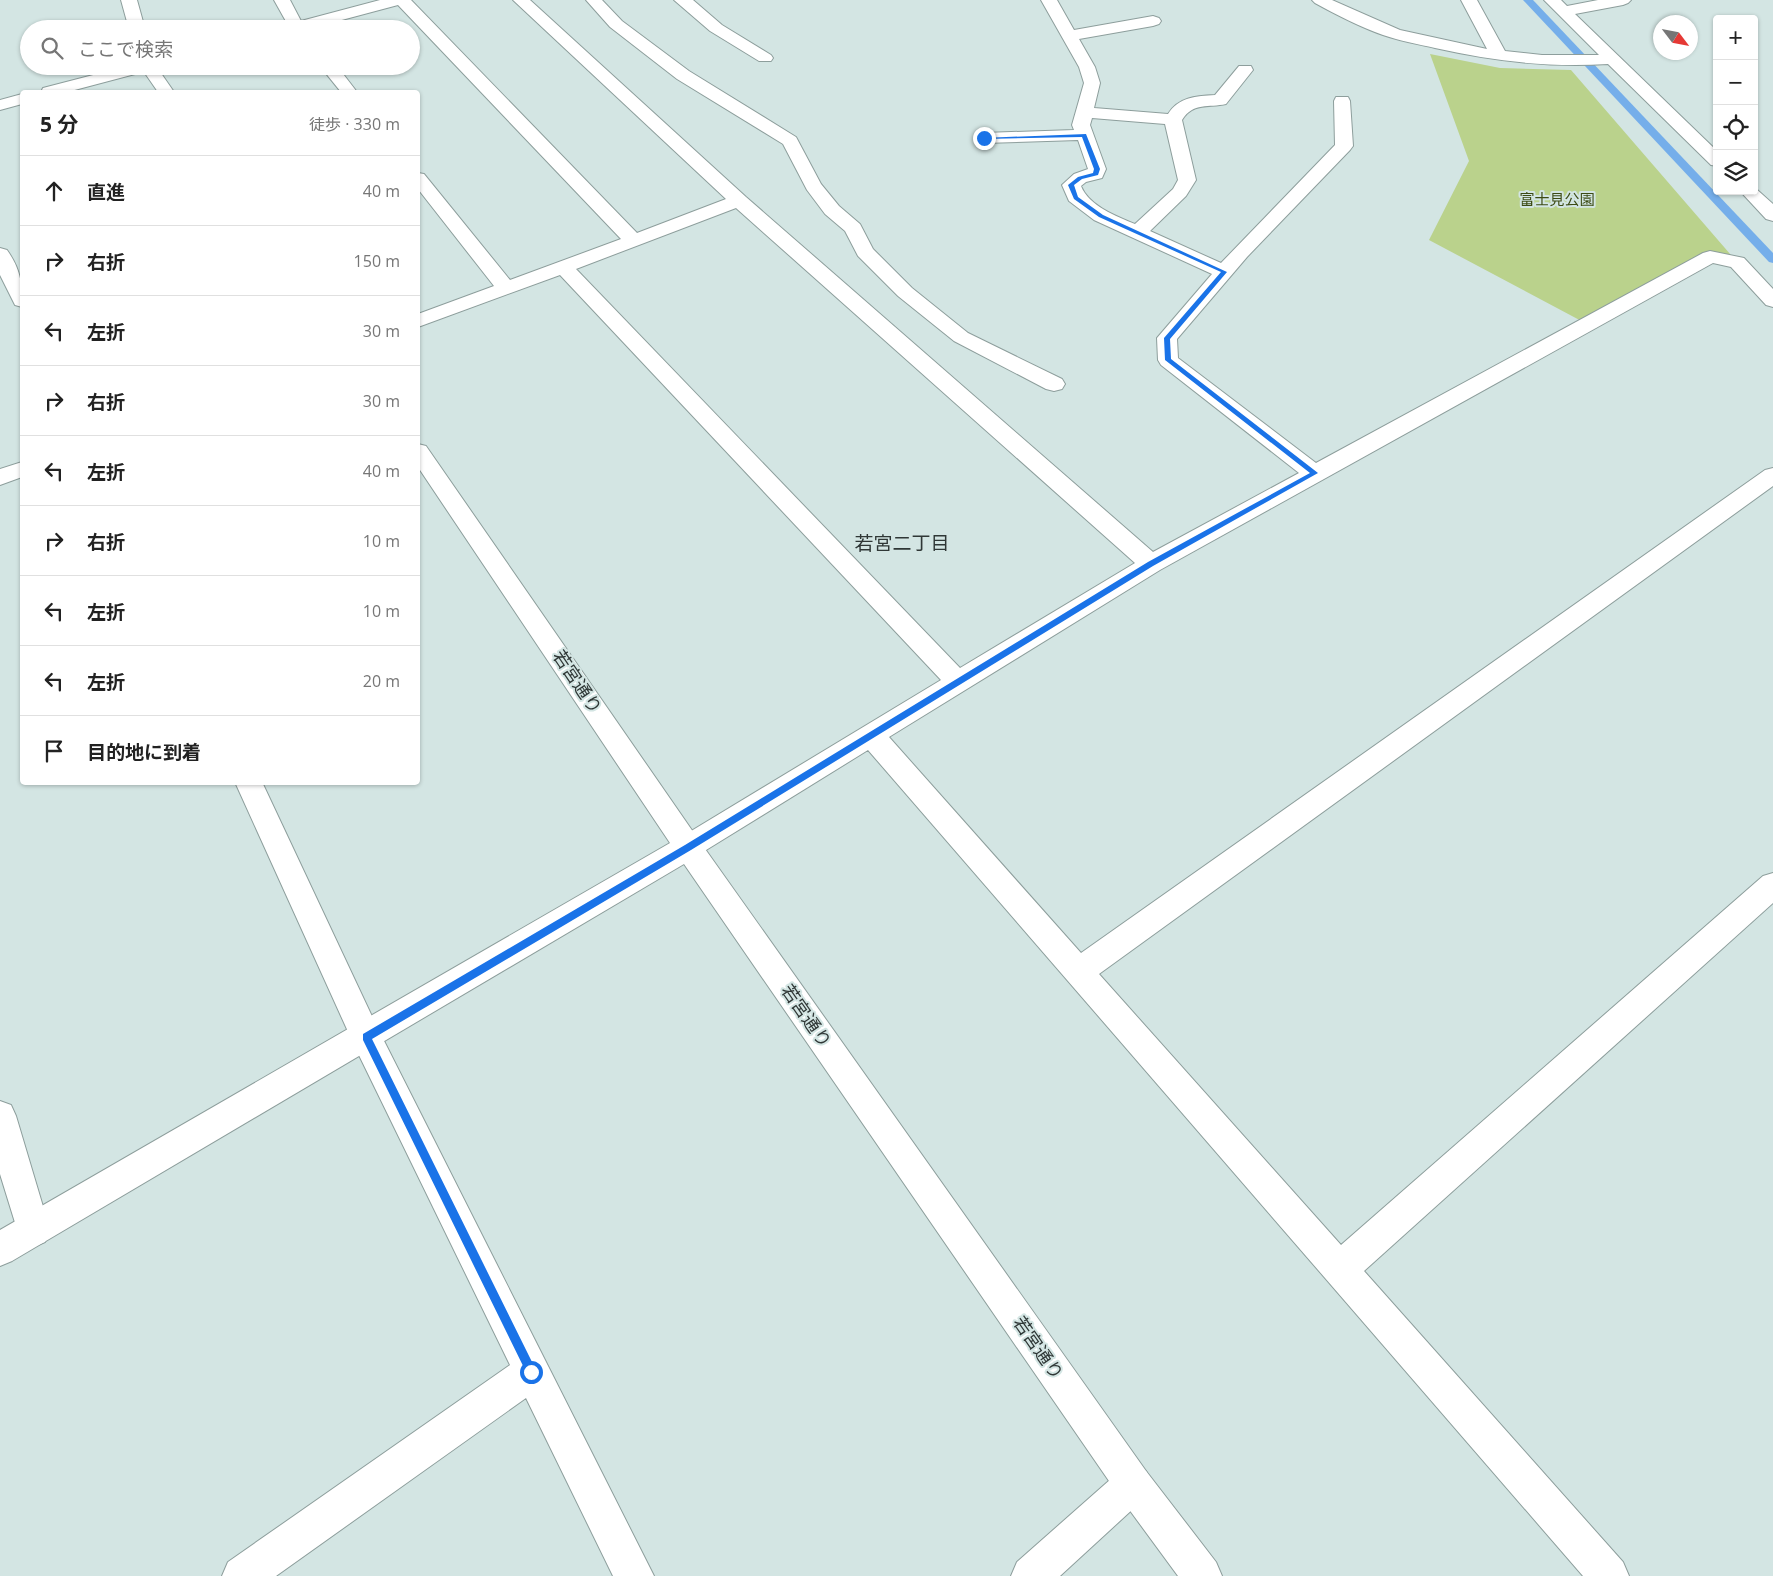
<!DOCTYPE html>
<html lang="ja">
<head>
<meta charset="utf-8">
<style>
	:root { --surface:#fff; --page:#f6f6f6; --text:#222; --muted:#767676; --line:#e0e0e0 }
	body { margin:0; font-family:"Open Sans","Noto Sans JP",sans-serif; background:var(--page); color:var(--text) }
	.controls { position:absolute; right:15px; top:15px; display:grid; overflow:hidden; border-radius:5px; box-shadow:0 1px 4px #0004 }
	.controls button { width:45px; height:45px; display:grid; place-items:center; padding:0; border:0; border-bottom:1px solid var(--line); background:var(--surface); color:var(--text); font:25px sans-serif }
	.compass { position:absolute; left:1653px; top:15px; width:45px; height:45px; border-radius:50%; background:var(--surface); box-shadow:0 1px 4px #0004; rotate:122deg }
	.stop { position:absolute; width:15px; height:15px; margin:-11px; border:4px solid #1a73e8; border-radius:50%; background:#fff }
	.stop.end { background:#1a73e8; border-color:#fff; box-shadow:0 1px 5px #0008 }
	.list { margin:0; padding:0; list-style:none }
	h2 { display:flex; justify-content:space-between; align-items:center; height:65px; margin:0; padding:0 20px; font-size:21px }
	h2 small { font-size:16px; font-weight:400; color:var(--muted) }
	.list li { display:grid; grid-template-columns:32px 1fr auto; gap:15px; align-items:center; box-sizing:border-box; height:70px; padding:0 20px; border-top:1px solid var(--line) }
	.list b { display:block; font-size:19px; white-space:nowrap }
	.list em { font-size:16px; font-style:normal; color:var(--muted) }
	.icon { flex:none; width:28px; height:28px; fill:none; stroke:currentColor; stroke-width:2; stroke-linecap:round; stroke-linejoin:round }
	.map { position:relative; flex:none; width:1773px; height:1576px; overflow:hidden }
	.search { position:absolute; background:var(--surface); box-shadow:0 1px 4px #0004; left:20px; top:20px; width:400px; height:55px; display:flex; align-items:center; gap:12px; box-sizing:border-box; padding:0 18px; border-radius:28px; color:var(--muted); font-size:19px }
	.panel { position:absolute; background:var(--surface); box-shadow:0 1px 4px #0004; left:20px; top:90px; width:400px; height:695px; border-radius:5px }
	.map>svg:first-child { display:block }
</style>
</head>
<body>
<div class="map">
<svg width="1773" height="1576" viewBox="0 0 1773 1576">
	<rect width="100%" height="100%" fill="#d3e5e3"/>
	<path fill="#bad28c" d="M1430,54L1500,68L1571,70L1737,262L1710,257L1587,324L1429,240L1469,161Z"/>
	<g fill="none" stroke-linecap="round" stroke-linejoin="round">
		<path fill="#75aeea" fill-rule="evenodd" d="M1523,0H1533L1773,253V263L1769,262Z"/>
		<defs>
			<path id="street" d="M274,0H290L301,21L380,0H411L637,233L726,199L513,0H530L746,197L1153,552L1299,473L1161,365L1158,360L1157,338L1212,274L1094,220L1069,201L1062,185L1074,174L1088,169L1078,140L984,143L978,142L975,138L978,134L984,133L1074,130L1072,125L1084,83L1079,67L1041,0H1057L1074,30L1153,16L1159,18L1161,21L1159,24L1153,26L1079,39L1095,67L1100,83L1094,108L1168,114C1179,97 1196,96 1215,95L1239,66H1251L1253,70L1226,104C1209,108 1193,102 1182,120L1196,180L1186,196L1150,231L1221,263L1335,145L1334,101L1336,97H1348L1350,101L1353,146L1350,150L1247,257L1177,339L1178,358L1316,463L1703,253L1710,251L1744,258L1773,289V307L1766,305L1731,267L1713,263L1160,570L889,737L1081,953L1765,470L1773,468V486L1099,974L1341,1245L1763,876L1773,873V903L1364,1271L1623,1562L1629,1576H1583L868,750L698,855L688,859L678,855L674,847L678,839L941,680L560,275L418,327V314L494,286L418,189V173L424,174L510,280L621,239L398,5L308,29H281L288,25ZM1092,118L1165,124L1178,180L1173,189L1135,224C1116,216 1089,206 1081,186L1086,182L1102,178L1106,169L1090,125ZM736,208L1135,563L960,668L576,269Z
				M586,0H602L622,21L689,71L796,137L821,184L839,206L860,224L873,249L912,288L968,333L1062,379L1065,384L1062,389L1054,391L1046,389L954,341L898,296L858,256L845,231L825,214L807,190L783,144L677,79L610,27Z
				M674,0H693L722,25L771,55L773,58L771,61H759L710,31Z
				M1312,0H1332L1400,30L1487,49L1461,0H1477L1505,51L1542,55H1599L1544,0H1561L1567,6L1598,0H1631L1628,3L1623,5L1575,14L1717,151V166L1711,165L1608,64C1549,68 1493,61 1435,48C1418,44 1400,41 1383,35C1360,27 1337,15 1315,3Z
				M128,66H156L154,69L67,92H41L43,88Z
				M320,66H337L357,92H341Z
				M22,94V104L0,110V100Z
				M1754,187L1773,204V221L1766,219L1740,191H1754Z
				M0,248L7,250C21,270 22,283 22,307L15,305L0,275Z
				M22,462V477L0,485V469Z
				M235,782H262L377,1027L654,1576H613L526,1398L276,1576H222L228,1562L510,1365L355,1047Z
				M0,1101L11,1105L16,1116L50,1230L45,1242L33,1247L21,1242L0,1174Z
				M1133,1465L1146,1471L1152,1484L1146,1497L1060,1576H1011L1017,1562L1120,1471Z"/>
			<path id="secondary" d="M121,0H137L145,29H129Z
				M140,66H156L174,92H158Z
				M418,444L426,446L698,839L1146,1471L1216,1562L1222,1576H1178L1120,1497L684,864L12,1261L0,1266V1230L670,843L418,467Z"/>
		</defs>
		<use href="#street" stroke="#8d9e9c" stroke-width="2"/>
		<use href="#secondary" stroke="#8d9e9c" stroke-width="2"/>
		<use href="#street" fill="#fff" fill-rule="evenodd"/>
		<use href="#secondary" fill="#fff" fill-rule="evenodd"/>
	</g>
	<path fill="#1a73e8" d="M1086,134L1100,169L1098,175L1082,179L1074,185L1078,197L1103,215L1227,272L1170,339L1171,359L1318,473L1153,566L691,850L372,1039L535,1368L537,1372L535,1376L531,1377L528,1376L363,1040V1034L685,845L1148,562L1310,473L1165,360L1164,338L1221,272L1099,217L1074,199L1068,185L1078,177L1093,173L1094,169L1082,137L984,139L982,138Z"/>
	<g text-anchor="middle" stroke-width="4" stroke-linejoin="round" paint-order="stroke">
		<g font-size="15" fill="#3c4b14" stroke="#d3e5e3">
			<text x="1557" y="205">富士見公園</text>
		</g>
		<g font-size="18" fill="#2f3736" stroke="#d3e5e3">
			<text transform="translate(577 682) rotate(56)" y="6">若宮通り</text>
			<text transform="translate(806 1016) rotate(55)" y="6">若宮通り</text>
			<text transform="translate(1038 1348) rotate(55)" y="6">若宮通り</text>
		</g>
		<g font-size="19" fill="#2f3736" stroke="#d3e5e3">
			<text x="902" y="550">若宮二丁目</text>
		</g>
	</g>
</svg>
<div class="controls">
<button>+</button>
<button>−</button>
<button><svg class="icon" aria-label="locate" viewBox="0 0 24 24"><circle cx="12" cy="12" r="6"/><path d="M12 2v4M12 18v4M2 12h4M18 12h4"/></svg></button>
<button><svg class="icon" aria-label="layers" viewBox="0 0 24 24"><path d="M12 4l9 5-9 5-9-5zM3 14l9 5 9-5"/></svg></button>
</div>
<svg class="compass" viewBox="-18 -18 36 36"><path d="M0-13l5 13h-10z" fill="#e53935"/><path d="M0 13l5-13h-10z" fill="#767676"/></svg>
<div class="stop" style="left:531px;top:1372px"></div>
<div class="stop end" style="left:984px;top:138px"></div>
<div class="search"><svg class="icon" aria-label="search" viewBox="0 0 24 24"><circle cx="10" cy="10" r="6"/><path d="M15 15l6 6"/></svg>ここで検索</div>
<section class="panel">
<h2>5 分<small>徒歩 · 330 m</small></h2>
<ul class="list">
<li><svg class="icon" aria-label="ahead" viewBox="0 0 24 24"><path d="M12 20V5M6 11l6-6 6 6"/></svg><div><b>直進</b></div><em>40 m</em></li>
<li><svg class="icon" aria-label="right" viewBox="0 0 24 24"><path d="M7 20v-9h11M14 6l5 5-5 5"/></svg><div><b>右折</b></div><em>150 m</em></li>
<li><svg class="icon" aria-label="left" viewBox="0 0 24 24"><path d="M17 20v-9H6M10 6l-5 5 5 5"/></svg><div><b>左折</b></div><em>30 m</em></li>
<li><svg class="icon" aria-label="right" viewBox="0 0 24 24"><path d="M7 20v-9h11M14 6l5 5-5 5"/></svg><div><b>右折</b></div><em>30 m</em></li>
<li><svg class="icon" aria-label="left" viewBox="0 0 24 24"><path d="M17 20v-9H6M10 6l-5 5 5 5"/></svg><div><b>左折</b></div><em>40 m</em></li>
<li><svg class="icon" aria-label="right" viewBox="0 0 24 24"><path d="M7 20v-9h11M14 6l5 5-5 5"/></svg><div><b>右折</b></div><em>10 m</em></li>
<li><svg class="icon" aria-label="left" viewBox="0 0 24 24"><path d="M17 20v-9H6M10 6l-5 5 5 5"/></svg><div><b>左折</b></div><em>10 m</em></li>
<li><svg class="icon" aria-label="left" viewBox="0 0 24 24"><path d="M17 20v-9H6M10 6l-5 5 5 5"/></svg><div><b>左折</b></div><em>20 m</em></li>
<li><svg class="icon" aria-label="arrive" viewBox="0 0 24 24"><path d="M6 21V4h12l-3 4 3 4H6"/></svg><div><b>目的地に到着</b></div></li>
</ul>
</section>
</div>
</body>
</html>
